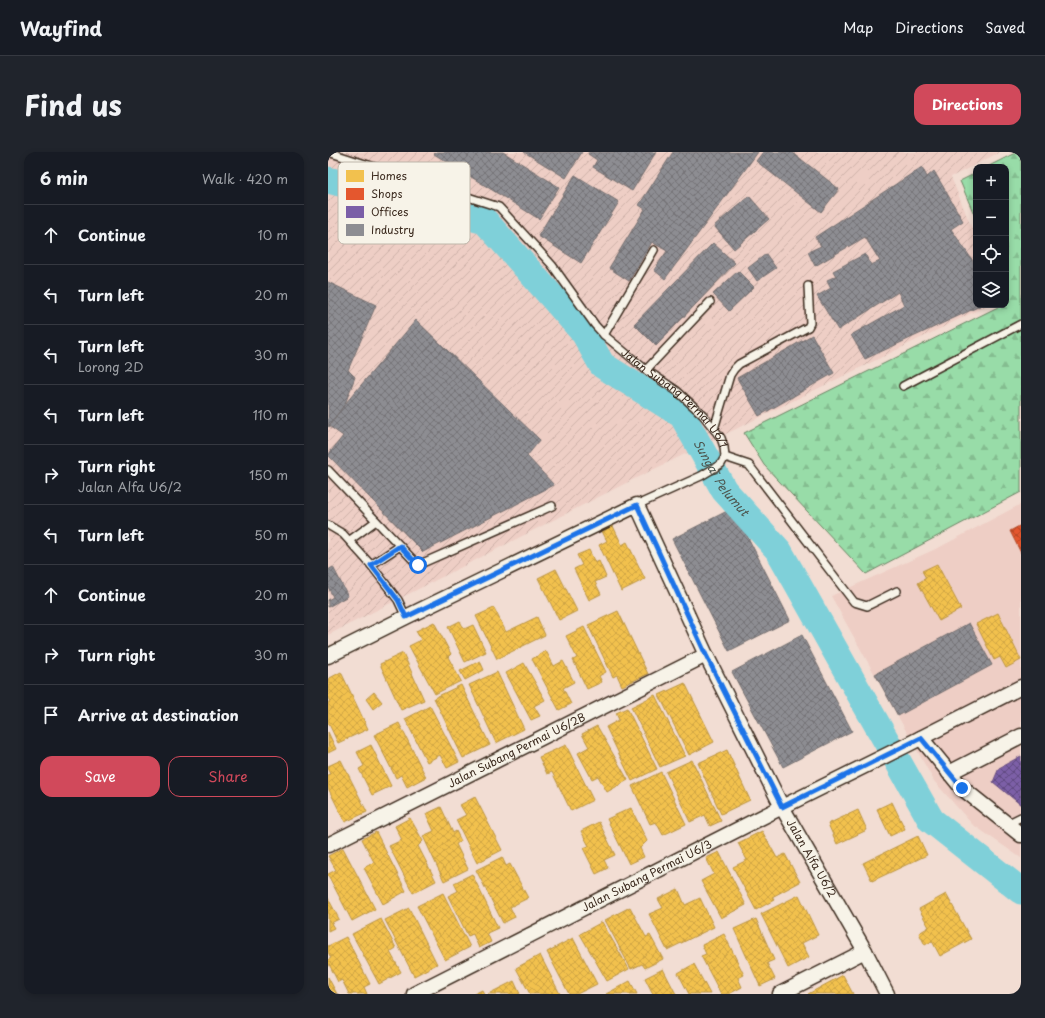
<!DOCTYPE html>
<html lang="en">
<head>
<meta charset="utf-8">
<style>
	:root { --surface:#171b24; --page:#20242c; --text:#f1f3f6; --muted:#9ea1a6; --line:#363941; --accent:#d1495b }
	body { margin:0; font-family:"Playpen Sans",sans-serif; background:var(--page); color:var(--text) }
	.controls { position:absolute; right:12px; top:12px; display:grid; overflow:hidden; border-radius:8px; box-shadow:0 2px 6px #0003 }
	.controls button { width:36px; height:36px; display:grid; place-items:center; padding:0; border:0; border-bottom:1px solid var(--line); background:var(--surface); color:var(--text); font:20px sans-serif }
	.stop { position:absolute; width:12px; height:12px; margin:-9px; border:3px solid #1a73e8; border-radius:50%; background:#fff }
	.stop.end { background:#1a73e8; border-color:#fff; box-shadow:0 1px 4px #0008 }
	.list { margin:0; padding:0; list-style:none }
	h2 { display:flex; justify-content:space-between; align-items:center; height:52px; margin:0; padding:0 16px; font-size:17px }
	h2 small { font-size:13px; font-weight:400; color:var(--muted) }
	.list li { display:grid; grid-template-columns:26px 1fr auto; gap:12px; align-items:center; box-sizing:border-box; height:60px; padding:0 16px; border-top:1px solid var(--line) }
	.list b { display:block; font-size:15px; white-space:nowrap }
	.list p { margin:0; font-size:13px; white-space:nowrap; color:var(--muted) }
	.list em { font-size:13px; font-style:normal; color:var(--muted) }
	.actions { display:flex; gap:8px; padding:12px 16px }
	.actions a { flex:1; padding:9px 0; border:1px solid var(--accent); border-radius:12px; text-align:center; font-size:14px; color:var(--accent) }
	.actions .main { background:var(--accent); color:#fff }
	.icon { flex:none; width:22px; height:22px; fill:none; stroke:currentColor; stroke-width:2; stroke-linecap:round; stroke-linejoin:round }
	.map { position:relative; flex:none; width:693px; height:842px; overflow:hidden; border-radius:12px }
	header { display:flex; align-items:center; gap:24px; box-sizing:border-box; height:56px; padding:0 20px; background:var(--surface); border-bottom:1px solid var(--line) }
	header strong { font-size:19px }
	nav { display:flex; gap:22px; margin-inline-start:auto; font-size:14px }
	.intro { display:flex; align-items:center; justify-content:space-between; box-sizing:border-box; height:96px; padding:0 24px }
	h1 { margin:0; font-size:28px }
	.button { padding:10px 18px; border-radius:12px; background:var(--accent); color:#fff; font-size:14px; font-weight:700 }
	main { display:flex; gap:24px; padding:0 24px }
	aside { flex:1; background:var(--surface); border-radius:12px; box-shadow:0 2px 6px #0003 }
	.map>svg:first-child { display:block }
</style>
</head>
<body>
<header>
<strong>Wayfind</strong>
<nav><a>Map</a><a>Directions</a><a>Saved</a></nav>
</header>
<div class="intro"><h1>Find us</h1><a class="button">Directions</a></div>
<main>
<aside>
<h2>6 min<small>Walk · 420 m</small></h2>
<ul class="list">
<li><svg class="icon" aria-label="ahead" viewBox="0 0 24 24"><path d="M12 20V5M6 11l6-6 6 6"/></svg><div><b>Continue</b></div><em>10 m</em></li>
<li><svg class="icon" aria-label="left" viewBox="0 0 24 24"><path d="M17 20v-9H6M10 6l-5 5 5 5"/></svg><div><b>Turn left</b></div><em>20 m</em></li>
<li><svg class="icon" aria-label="left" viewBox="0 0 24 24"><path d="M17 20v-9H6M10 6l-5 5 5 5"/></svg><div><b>Turn left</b><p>Lorong 2D</p></div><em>30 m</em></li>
<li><svg class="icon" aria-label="left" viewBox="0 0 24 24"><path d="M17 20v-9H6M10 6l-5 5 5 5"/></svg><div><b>Turn left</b></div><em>110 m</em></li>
<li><svg class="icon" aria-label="right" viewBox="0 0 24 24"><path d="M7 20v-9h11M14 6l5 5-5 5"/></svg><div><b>Turn right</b><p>Jalan Alfa U6/2</p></div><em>150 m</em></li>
<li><svg class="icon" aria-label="left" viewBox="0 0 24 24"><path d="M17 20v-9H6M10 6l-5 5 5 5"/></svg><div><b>Turn left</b></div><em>50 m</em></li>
<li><svg class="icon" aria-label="ahead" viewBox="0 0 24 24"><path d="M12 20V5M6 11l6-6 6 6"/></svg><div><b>Continue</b></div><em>20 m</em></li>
<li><svg class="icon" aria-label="right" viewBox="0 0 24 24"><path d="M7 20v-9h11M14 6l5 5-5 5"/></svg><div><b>Turn right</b></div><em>30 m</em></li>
<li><svg class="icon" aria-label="arrive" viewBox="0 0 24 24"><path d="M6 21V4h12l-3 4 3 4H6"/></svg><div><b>Arrive at destination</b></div></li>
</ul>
<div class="actions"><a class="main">Save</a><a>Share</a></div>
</aside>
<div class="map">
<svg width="693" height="842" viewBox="0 0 693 842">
	<defs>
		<pattern id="industrial-furrows" width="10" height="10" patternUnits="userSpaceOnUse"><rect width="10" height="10" fill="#eecec5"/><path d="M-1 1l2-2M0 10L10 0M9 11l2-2" fill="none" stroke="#cdb1a9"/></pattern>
		<pattern id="forest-firs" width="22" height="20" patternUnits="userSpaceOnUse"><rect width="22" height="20" fill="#98dca8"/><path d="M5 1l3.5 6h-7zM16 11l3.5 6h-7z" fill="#84bd90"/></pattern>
		<pattern id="homes-cross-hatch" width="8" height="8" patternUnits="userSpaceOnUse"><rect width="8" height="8" fill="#f2c14e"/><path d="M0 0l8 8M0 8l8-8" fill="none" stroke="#d0a644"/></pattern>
		<pattern id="shops-cross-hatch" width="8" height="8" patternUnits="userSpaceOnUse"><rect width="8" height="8" fill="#e4572e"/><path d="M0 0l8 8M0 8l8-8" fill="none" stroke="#ba4827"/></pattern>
		<pattern id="offices-cross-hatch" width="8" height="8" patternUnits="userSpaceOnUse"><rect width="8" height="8" fill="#7b5ea7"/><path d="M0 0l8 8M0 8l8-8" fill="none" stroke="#614a80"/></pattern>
		<pattern id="industry-cross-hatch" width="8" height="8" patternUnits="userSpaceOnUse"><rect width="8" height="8" fill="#8d8d92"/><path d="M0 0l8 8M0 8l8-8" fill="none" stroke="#747377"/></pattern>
	</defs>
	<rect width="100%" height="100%" fill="#f2ddd3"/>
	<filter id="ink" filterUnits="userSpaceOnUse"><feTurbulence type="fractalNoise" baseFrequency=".025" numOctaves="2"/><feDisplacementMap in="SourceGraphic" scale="8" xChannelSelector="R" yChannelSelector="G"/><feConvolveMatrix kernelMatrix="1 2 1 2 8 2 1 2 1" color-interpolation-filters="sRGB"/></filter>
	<g filter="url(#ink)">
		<path fill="#eecec5" d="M693,352V706L644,672L606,629L503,444L612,395Z"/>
		<path fill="url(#industrial-furrows)" d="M0,0H672L623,25L648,86V153H660L304,328L0,483Z"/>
		<path fill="url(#forest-firs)" stroke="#6a8363" d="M689,0H693V340L538,422L436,313L416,281L674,153H678V151L682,149L678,140V15H659Z
			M648,21V67L632,29Z"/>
		<path fill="url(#homes-cross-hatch)" stroke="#bb9440" d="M285,374L294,393L299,390L317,427L293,439L271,393L279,389L274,379Z
			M261,398L267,411L271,409L278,425L267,430L273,442L261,448L246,417L254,413L249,403Z
			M609,412L633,457L611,469L590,431L598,426L594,419Z
			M228,417L249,459L231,468L210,426Z
			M166,456L178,480L209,465L217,483L169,507L148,464Z
			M290,459L320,522L294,534L289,523L285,525L260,473Z
			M670,461L693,508L678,516L672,505L666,508L648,472Z
			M132,469L136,477L145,473L158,500L137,510L120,475Z
			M106,470L123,502L120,505L133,529L107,542L81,494L93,488L88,479Z
			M256,475L278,520L271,524L274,530L259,537L245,508L249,506L238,484Z
			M218,499L226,514L235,509L246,530L235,536L243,552L231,558L204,507Z
			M75,501L96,548L73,558L52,512Z
			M152,509L156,518L137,528L132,519Z
			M196,511L217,548L206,554L212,564L203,568L178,521Z
			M13,520L40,577L10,591L0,570V550H2L0,546V527Z
			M169,520L196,577L168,591L141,533Z
			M357,531L386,590L361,603L331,543Z
			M133,533L162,593L135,606L106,546Z
			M46,540L54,550L45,557L38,547Z
			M327,543L357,604L332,615L303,555Z
			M102,554L131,610L119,616L112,603L99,610L77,567Z
			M299,556L329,617L304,629L278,575L291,568L288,561Z
			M71,571L98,625L79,635L73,623L68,626L46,583Z
			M269,574L300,628L279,640L270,624L264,627L250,601L261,595L254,582Z
			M0,580L8,597L0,601Z
			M43,593L63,634L44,643L31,617L36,614L29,600Z
			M238,593L265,648L243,659L224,620L219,622L211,605Z
			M399,598L422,648L393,662L370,611Z
			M13,608L39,660L17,670L0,636V623L2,622L0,618V614Z
			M364,608L393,669L382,674L377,663L362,670L338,620Z
			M333,620L358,672L335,683L328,670L322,672L304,634Z
			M147,645L174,698L149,711L128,668L138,663L132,653Z
			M564,650L577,677L562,684L549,657Z
			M113,655L125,681L128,679L133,689L128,692L140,717L116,729L95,684L106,679L98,662Z
			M303,656L319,689L312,696L316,705L301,712L279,667Z
			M530,658L539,678L509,692L500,672Z
			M82,666L95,689L90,694L108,729L85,741L61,694L74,688L67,674Z
			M271,670L287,703L276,708L280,716L268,722L255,696L261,694L253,679Z
			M434,679L449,706L457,702L472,730L444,745L446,748L428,758L405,715L419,708L410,691Z
			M48,680L78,739L55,752L36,716L46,710L34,687Z
			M590,684L599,703L544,729L535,711Z
			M15,696L47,757L24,769L0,723V722L8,718L0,704Z
			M391,700L418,753L393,766L373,729L386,722L378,706Z
			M174,705L178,714L182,712L200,746L182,755L187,765L175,771L148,718Z
			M144,722L170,776L159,781L163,790L151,796L145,782L140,784L120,744L130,739L126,731Z
			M350,737L357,753L372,746L386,775L339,798L321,762L335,756L330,747Z
			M115,741L142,795L117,808L89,754Z
			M618,742L643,787L612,804L604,789L597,793L591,781L601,775L591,757Z
			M471,743L490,783L474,791L481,805L460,816L433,762Z
			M0,746L11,767L3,771L6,776L0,779Z
			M302,755L318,785L322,783L335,807L317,816L314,812L303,817L277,768Z
			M81,756L109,812L86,824L57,768Z
			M53,767L68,796L62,800L73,820L51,832L24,782Z
			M428,767L446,808L439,811L447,827L432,834L406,777Z
			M274,770L301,817L279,829L252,782Z
			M396,782L416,823L410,826L414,835L401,842H393L373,804L378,802L374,793Z
			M18,785L42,832L36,835L39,842H21L14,828L10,830L0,810V808L3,806L0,800V794Z
			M245,786L269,832L249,842H241L219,800Z
			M212,803L232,842H202L188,816Z
			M366,812L382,842H361L350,821Z
			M335,817L348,842H325L317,826Z
			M515,823L525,842H480Z
			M0,825L9,842H0Z
			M186,829L192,842H160Z
			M302,829L309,842H278Z
			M154,838L156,842H146Z"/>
		<path fill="url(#shops-cross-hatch)" stroke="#b14a29" d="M693,373V401L682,379Z"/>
		<path fill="url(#offices-cross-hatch)" stroke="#684e7e" d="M693,604V653L665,630L671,616Z"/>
		<path fill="url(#industry-cross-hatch)" stroke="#746f6f" d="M108,0H175L231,35L211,67L106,2Z
			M196,0H254L238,26Z
			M261,0H328L304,39L265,15L269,8L260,2Z
			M345,0H430L337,127L326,118L339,99L324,90L301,129L281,116L317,57L311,53Z
			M435,0H464L511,37L493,60L428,9Z
			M594,15L599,25L606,19L635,69L623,77L645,109L648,129V153L652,154L537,207L523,183L576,153L570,140L510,178L489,144L503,136L499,128L508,124L505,119L537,102L543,113L552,109L537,85L487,114L480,100L493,94L487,85Z
			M247,23L291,50L253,111L210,84Z
			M421,44L441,67L406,97L386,74Z
			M385,91L407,111L328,194L306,172Z
			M438,102L448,116L429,129L420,116Z
			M410,119L426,135L401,159L385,142Z
			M0,130L48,153L20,218L27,225L17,252L0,275Z
			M88,168L212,288L199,304L226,333L95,400L0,303L15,284L1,274L17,252Z
			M484,183L506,221L431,264L409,226Z
			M405,356L462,468L401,499L344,387Z
			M5,415L20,444L0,455V448L5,445L0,435V418Z
			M641,471L664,513L570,564L547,522Z
			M474,483L524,579L455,615L404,520Z"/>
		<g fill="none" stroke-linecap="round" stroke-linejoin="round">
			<path stroke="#7fd0d9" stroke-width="27" id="s1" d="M0,28L157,69L256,181L274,213L354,263L396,338L451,399L603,668L693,739"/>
			<defs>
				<g id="lane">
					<path id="s2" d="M0,0L171,55L224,113L267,173L276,183L318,218L349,239L375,263L386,277L393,286L396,295L397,305L393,312L373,324L309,353"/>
					<path d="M276,183L326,98"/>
					<path d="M318,218L382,150"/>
					<path d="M575,234L693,172"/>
					<path d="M386,277L402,223L406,217L411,212L480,175L482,171L480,134"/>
					<path d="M397,305L421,313L526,450L539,454L569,439"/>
					<path d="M0,318L90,413L224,354"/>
					<path d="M0,373L15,382L43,413L70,448L78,465"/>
					<path d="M22,388L48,369"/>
					<path d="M43,413L72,394"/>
					<path d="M679,672L693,665"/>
				</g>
				<g id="street">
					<path id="s3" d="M0,504L78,465L309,353L378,503L454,655L537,799L559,842"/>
					<path d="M593,586L634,636L693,683"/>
					<path d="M621,621L693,584"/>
					<path id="s4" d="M0,693L378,503"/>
					<path id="s5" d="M86,842L454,655L577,594L693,535"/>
					<path d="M452,842L537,799"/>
				</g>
			</defs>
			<use href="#lane" stroke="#3b2a1e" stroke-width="10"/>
			<use href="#street" stroke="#3b2a1e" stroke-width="17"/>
			<use href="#lane" stroke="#f7f3e8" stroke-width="7"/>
			<use href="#street" stroke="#f7f3e8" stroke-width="14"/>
		</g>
	</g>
	<g fill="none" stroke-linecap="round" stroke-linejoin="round" filter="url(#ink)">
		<path stroke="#1a73e8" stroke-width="5" d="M90,413L72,394L43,413L70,448L78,465L309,353L378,503L454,655L593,586L634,636"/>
	</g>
	<g text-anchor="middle" stroke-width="4" stroke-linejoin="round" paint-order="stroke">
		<g font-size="11" fill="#3b2a1e" stroke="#f7f3e8">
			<text dy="4" stroke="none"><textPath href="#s2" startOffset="441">Jalan Subang Permai U6/1</textPath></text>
			<text dy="4" stroke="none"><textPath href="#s4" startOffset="211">Jalan Subang Permai U6/2B</textPath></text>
			<text dy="4" stroke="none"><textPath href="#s3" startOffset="738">Jalan Alfa U6/2</textPath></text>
			<text dy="4" stroke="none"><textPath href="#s5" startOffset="261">Jalan Subang Permai U6/3</textPath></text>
		</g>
		<g font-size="12" font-style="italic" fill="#4c544d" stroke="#f7f3e8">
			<text dy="4" stroke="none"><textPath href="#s1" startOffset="517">Sungai Pelumut</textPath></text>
		</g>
	</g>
	<rect x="10" y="10" width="132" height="82" rx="6" fill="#f7f3e8" stroke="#bfb7ab" stroke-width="1"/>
	<rect x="18" y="18" width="18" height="12" fill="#f2c14e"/>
	<rect x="18" y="36" width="18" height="12" fill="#e4572e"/>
	<rect x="18" y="54" width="18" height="12" fill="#7b5ea7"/>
	<rect x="18" y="72" width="18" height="12" fill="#8d8d92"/>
	<g font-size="11" fill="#3b2a1e">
		<text x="43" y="28">Homes</text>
		<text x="43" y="46">Shops</text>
		<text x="43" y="64">Offices</text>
		<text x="43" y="82">Industry</text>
	</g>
</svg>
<div class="controls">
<button>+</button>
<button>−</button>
<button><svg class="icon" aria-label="locate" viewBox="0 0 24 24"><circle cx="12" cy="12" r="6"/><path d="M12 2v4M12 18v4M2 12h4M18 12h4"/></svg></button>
<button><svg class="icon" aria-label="layers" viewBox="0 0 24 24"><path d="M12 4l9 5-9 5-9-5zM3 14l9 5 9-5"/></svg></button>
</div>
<div class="stop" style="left:90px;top:413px"></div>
<div class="stop end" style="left:634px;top:636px"></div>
</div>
</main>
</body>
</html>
